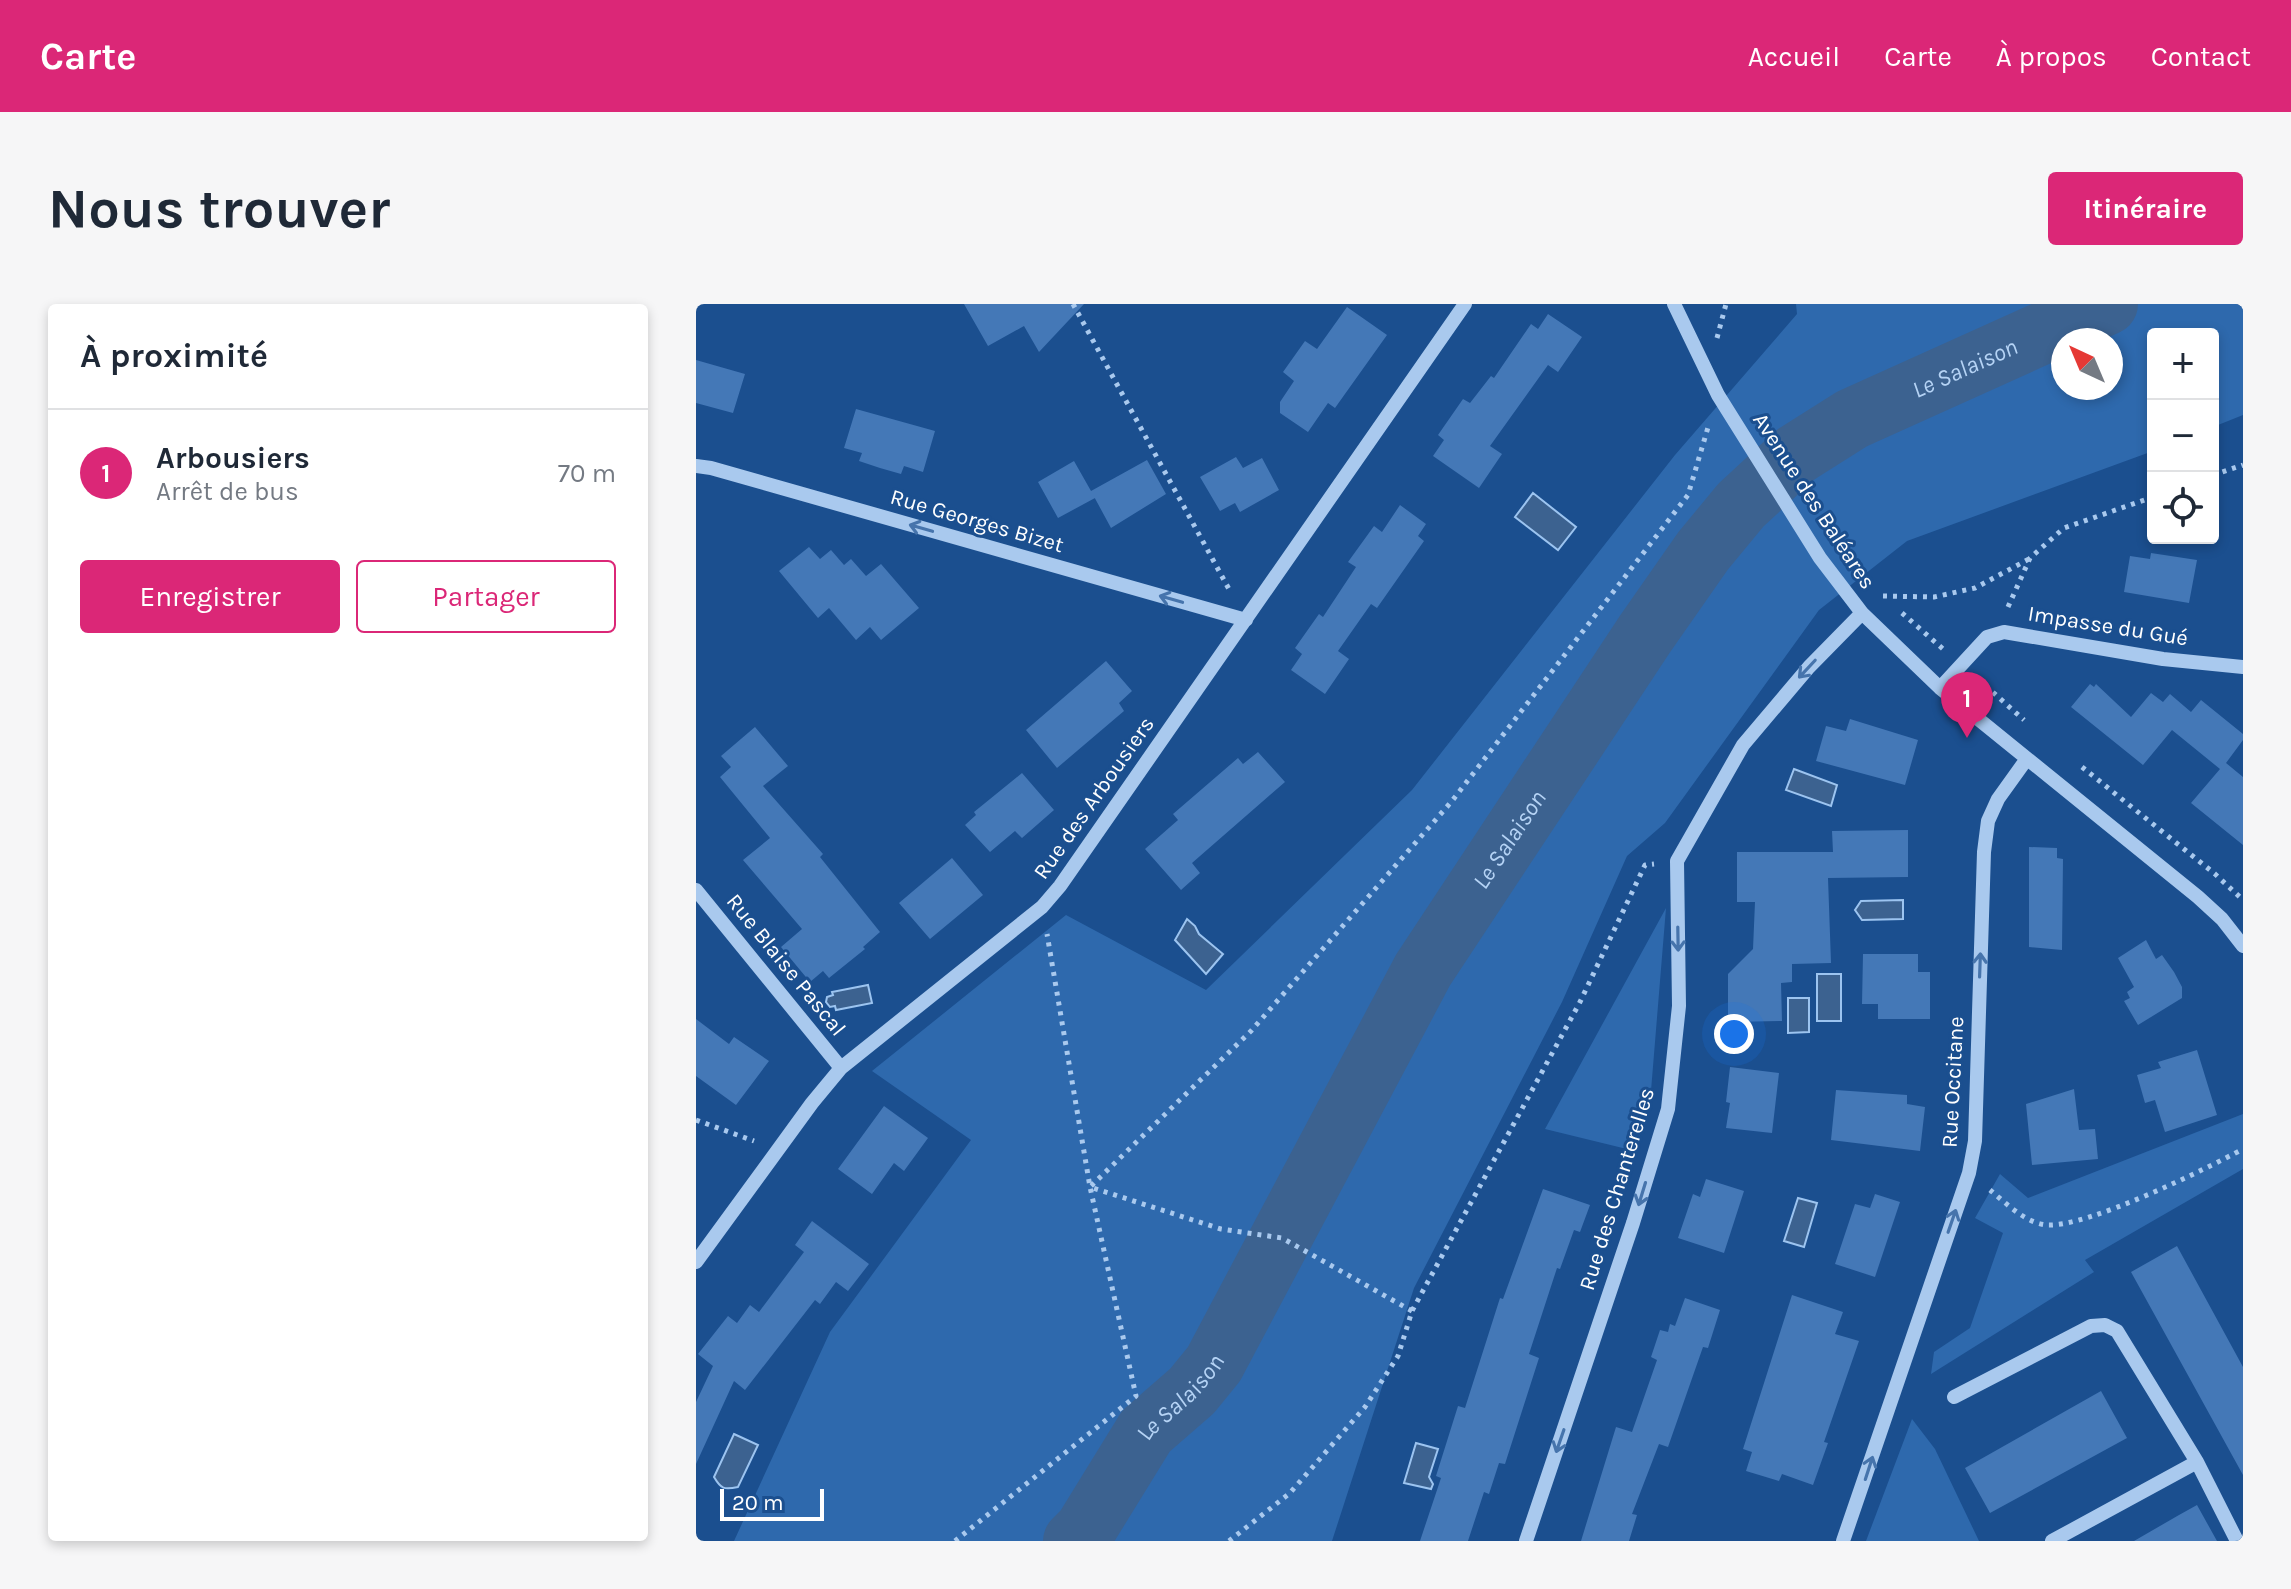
<!DOCTYPE html>
<html lang="fr">
<meta charset="utf-8">
<style>
:root{--surface:#fff;--page:#f6f6f7;--text:#1f2937;--muted:#747a83;--line:#e0e1e3;--accent:#db2777}
body{margin:0;font-family:Karla,sans-serif;background:var(--page);color:var(--text)}
.controls{position:absolute;right:24px;top:24px;display:grid;overflow:hidden;border-radius:8px;box-shadow:0 4px 12px #0003}
.controls button{width:72px;height:72px;display:grid;place-items:center;padding:0;border:0;border-bottom:2px solid var(--line);background:var(--surface);color:var(--text);font:40px sans-serif}
.compass{position:absolute;left:1355px;top:24px;width:72px;height:72px;border-radius:50%;background:var(--surface);box-shadow:0 4px 12px #0003;rotate:316deg}
.scale{position:absolute;left:24px;bottom:20px;width:104px;box-sizing:border-box;padding-left:8px;border:4px solid #fff;border-top:0;font-size:22px;line-height:28px;white-space:nowrap;color:#fff;-webkit-text-stroke:6px #1b4f8f;paint-order:stroke}
.you{position:absolute;left:1038px;top:730px;width:28px;height:28px;margin:-20px;border:6px solid #fff;border-radius:50%;background:#1a73e8;box-shadow:0 0 0 12px #1a73e833}
.badge{display:grid;place-items:center;width:52px;height:52px;border-radius:50%;background:var(--accent);color:#fff;font-size:26px;font-weight:700}
.pin{position:absolute;translate:-50% -66px;filter:drop-shadow(0 2px 4px #0008)}
.pin::after{content:'';position:absolute;top:42px;width:28px;height:24px;background:inherit;clip-path:polygon(0 0,100% 0,50% 100%)}
.list{margin:0;padding:0;list-style:none}
h2{display:flex;justify-content:space-between;align-items:center;height:104px;margin:0;padding:0 32px;font-size:34px}
h2 small{font-size:26px;font-weight:400;color:var(--muted)}
.list li{display:grid;grid-template-columns:52px 1fr auto;gap:24px;align-items:center;box-sizing:border-box;height:128px;padding:0 32px;border-top:2px solid var(--line)}
.list b{display:block;font-size:30px;white-space:nowrap}
.list p{margin:0;font-size:26px;white-space:nowrap;color:var(--muted)}
.list em{font-size:26px;font-style:normal;color:var(--muted)}
.actions{display:flex;gap:16px;padding:24px 32px}
.actions a{flex:1;padding:18px 0;border:2px solid var(--accent);border-radius:8px;text-align:center;font-size:28px;color:var(--accent)}
.actions .main{background:var(--accent);color:#fff}
.icon{flex:none;width:44px;height:44px;fill:none;stroke:currentColor;stroke-width:2;stroke-linecap:round;stroke-linejoin:round}
.map{position:relative;flex:none;width:1547px;height:1237px;overflow:hidden;border-radius:8px}
header{display:flex;align-items:center;gap:48px;box-sizing:border-box;height:112px;padding:0 40px;background:var(--accent);color:#fff}
header strong{font-size:38px}
nav{display:flex;gap:44px;margin-inline-start:auto;font-size:28px}
.intro{display:flex;align-items:center;justify-content:space-between;box-sizing:border-box;height:192px;padding:0 48px}
h1{margin:0;font-size:56px}
.button{padding:20px 36px;border-radius:8px;background:var(--accent);color:#fff;font-size:28px;font-weight:700}
main{display:flex;gap:48px;padding:0 48px}
aside{flex:1;background:var(--surface);border-radius:8px;box-shadow:0 4px 12px #0003}
.map>svg:first-child{display:block}
</style>
<header>
<strong>Carte</strong>
<nav><a>Accueil</a><a>Carte</a><a>À propos</a><a>Contact</a></nav>
</header>
<div class="intro"><h1>Nous trouver</h1><a class="button">Itinéraire</a></div>
<main>
<aside>
<h2>À proximité<small></small></h2>
<ul class="list">
<li><span class="badge">1</span><div><b>Arbousiers</b><p>Arrêt de bus</p></div><em>70 m</em></li>
</ul>
<div class="actions"><a class="main">Enregistrer</a><a>Partager</a></div>
</aside>
<div class="map">
<svg width="1547" height="1237" viewBox="0 0 1547 1237">
<rect width="100%" height="100%" fill="#1b4f8f"/>
<path fill="#2e69ad" fill-rule="evenodd" d="M 1100,0 L 1547,0 L 1547,111 L 1517,123 L 1517,30 L 1457,30 L 1457,147 L 1211,237 L 1123,306 L 969,519 L 931,552 L 866,698 L 718,984 L 636,1237 L 38,1237 L 134,1028 L 275,836 L 176,767 L 370,611 L 510,686 L 716,486 L 979,151 L 1101,10 ZM 1367,36 L 1415,36 L 1415,84 L 1367,84 Z
M 970,604 L 954,799 L 939,847 L 849,825 Z
M 1547,810 L 1547,865 L 1389,956 L 1398,968 L 1235,1070 L 1238,1048 L 1274,1024 L 1307,929 L 1279,914 L 1304,870 L 1332,894 Z
M 1216,1115 L 1239,1145 L 1283,1237 L 1170,1237 Z"/>
<path fill="#3c6290" stroke="#9cc4f0" stroke-width="2" d="M 837,189 L 880,223 L 862,246 L 819,213 Z
M 1098,465 L 1141,481 L 1135,502 L 1090,486 Z
M 1207,596 L 1207,615 L 1166,616 L 1159,606 L 1165,597 Z
M 491,615 L 499,622 L 503,630 L 527,650 L 510,670 L 479,636 Z
M 1121,670 L 1145,670 L 1145,717 L 1121,717 Z
M 172,681 L 176,699 L 140,706 L 139,702 L 134,703 L 130,698 L 131,693 L 137,691 L 136,688 Z
M 1092,694 L 1113,694 L 1113,728 L 1092,729 Z
M 1102,894 L 1121,899 L 1108,943 L 1088,937 Z
M 38,1130 L 62,1141 L 42,1183 C 28,1186 25,1185 18,1173 Z
M 720,1139 L 742,1145 L 733,1173 L 737,1180 L 735,1185 L 708,1179 Z"/>
<g fill="none" stroke-linecap="round" stroke-linejoin="round">
<path stroke="#3c6290" stroke-width="62" id="s1" d="M 378,1237 L 389,1226 L 450,1127 L 496,1087 L 518,1060 L 727,666 L 949,330 L 1007,247 L 1045,201 L 1099,151 L 1156,115 L 1411,0"/>
</g>
<path fill="#4478b7" d="M 268,0 L 388,0 L 343,48 L 328,22 L 292,42 Z
M 651,3 L 691,31 L 639,104 L 632,99 L 612,128 L 584,109 L 584,98 L 598,77 L 587,68 L 609,37 L 621,45 Z
M 852,10 L 886,33 L 862,68 L 852,61 L 794,142 L 806,150 L 783,184 L 737,152 L 748,136 L 742,131 L 767,95 L 774,99 L 795,72 L 798,74 L 835,20 L 842,25 Z
M 0,56 L 49,70 L 37,109 L 0,99 Z
M 160,105 L 239,127 L 227,168 L 208,162 L 205,170 L 184,164 L 163,157 L 166,149 L 148,144 Z
M 540,153 L 547,164 L 566,154 L 583,186 L 544,208 L 539,199 L 524,207 L 504,173 Z
M 451,156 L 470,190 L 415,224 L 395,187 Z
M 378,157 L 399,194 L 362,214 L 342,178 Z
M 704,201 L 730,220 L 722,232 L 728,237 L 681,304 L 675,300 L 642,347 L 653,355 L 629,390 L 595,366 L 606,350 L 599,344 L 623,310 L 627,313 L 660,263 L 652,258 L 678,222 L 686,228 Z
M 113,243 L 124,255 L 135,246 L 148,261 L 155,255 L 170,272 L 185,260 L 223,304 L 185,336 L 174,323 L 160,336 L 133,304 L 122,314 L 83,267 Z
M 1455,249 L 1501,256 L 1493,299 L 1428,288 L 1434,252 L 1454,255 Z
M 410,357 L 436,387 L 423,399 L 428,407 L 361,464 L 330,426 Z
M 1394,380 L 1398,383 L 1400,380 L 1435,413 L 1455,389 L 1467,398 L 1474,390 L 1495,408 L 1505,396 L 1547,430 L 1547,436 L 1530,459 L 1547,473 L 1547,541 L 1495,499 L 1524,465 L 1476,426 L 1447,461 L 1375,403 Z
M 1154,415 L 1222,436 L 1209,481 L 1120,457 L 1130,422 L 1150,427 Z
M 59,423 L 92,462 L 67,482 L 127,550 L 124,553 L 184,628 L 167,643 L 169,645 L 133,674 L 127,667 L 114,678 L 85,643 L 106,625 L 47,556 L 74,534 L 24,473 L 35,463 L 25,452 Z
M 562,448 L 589,478 L 496,559 L 504,569 L 485,586 L 449,545 L 482,516 L 477,510 L 542,454 L 547,460 Z
M 326,469 L 358,506 L 326,534 L 319,527 L 294,548 L 269,521 L 280,511 L 278,508 Z
M 1212,526 L 1212,573 L 1132,574 L 1135,659 L 1096,660 L 1096,678 L 1085,679 L 1086,717 L 1032,718 L 1032,670 L 1057,645 L 1059,598 L 1041,598 L 1041,548 L 1137,548 L 1136,527 Z
M 1333,543 L 1361,544 L 1361,554 L 1367,555 L 1366,646 L 1333,643 Z
M 256,554 L 287,591 L 234,635 L 203,599 Z
M 1450,636 L 1460,655 L 1466,651 L 1478,668 L 1486,683 L 1486,694 L 1442,721 L 1428,697 L 1434,694 L 1431,688 L 1438,683 L 1422,654 Z
M 1167,650 L 1222,650 L 1222,668 L 1234,668 L 1234,715 L 1182,715 L 1182,700 L 1166,700 Z
M 0,715 L 33,740 L 38,733 L 73,757 L 40,801 L 0,772 Z
M 1501,746 L 1521,811 L 1469,828 L 1459,796 L 1449,799 L 1441,771 L 1465,764 L 1462,758 Z
M 1034,763 L 1083,769 L 1076,829 L 1030,824 L 1034,799 L 1030,798 Z
M 1378,785 L 1383,826 L 1399,825 L 1402,855 L 1336,861 L 1330,800 Z
M 1140,786 L 1211,791 L 1211,800 L 1229,803 L 1224,847 L 1135,836 Z
M 188,802 L 232,834 L 208,867 L 198,859 L 176,890 L 142,865 Z
M 1010,875 L 1048,887 L 1028,949 L 982,934 L 997,890 L 1004,893 Z
M 847,885 L 894,901 L 884,928 L 878,926 L 864,965 L 861,964 L 833,1050 L 843,1054 L 809,1160 L 803,1159 L 793,1190 L 788,1188 L 772,1237 L 724,1237 L 745,1174 L 740,1172 L 762,1102 L 769,1104 L 804,994 L 807,995 Z
M 1179,890 L 1204,898 L 1179,973 L 1139,960 L 1159,900 L 1174,904 Z
M 116,917 L 173,960 L 152,987 L 140,978 L 124,1000 L 119,996 L 49,1086 L 38,1077 L 0,1160 L 0,1098 L 17,1062 L 2,1050 L 32,1012 L 41,1019 L 54,1001 L 63,1008 L 108,948 L 99,941 Z
M 1481,942 L 1547,1063 L 1547,1171 L 1435,968 Z
M 1096,991 L 1147,1008 L 1139,1030 L 1163,1037 L 1128,1138 L 1132,1139 L 1117,1181 L 1086,1170 L 1083,1177 L 1050,1167 L 1056,1148 L 1047,1145 Z
M 989,994 L 1024,1006 L 1012,1044 L 1007,1043 L 972,1143 L 963,1140 L 936,1210 L 941,1211 L 933,1237 L 885,1237 L 920,1123 L 936,1128 L 961,1056 L 955,1053 L 964,1026 L 972,1028 L 974,1020 L 979,1022 Z
M 1405,1087 L 1431,1134 L 1294,1209 L 1269,1164 Z
M 1501,1201 L 1521,1237 L 1438,1237 L 1483,1211 Z"/>
<g fill="none" stroke-linecap="round" stroke-linejoin="round">
<path stroke="#a9c9ee" stroke-width="5" stroke-dasharray="4 6" stroke-linecap="butt" d="M 377,0 L 534,287
M 1021,34 L 1030,0
M 1517,171 L 1547,161
M 1187,292 L 1238,293 L 1279,284 L 1333,255
M 1312,303 L 1334,254 L 1368,224 L 1457,193
M 1206,309 L 1247,345
M 1282,375 L 1328,416
M 1386,463 L 1519,570 L 1547,596
M 0,816 L 58,837
M 1294,886 C 1310,899 1329,919 1351,921 C 1392,923 1508,866 1547,845
M 716,1007 L 586,934 L 525,925 L 394,883 L 555,727 L 756,497 L 992,191 L 1013,120
M 259,1237 L 440,1092 L 394,883 L 351,630
M 533,1237 L 594,1189 L 669,1103 L 702,1052 L 716,1007 L 884,698 L 949,561 L 958,560"/>
<path stroke="#a9c9ee" stroke-width="14" d="M 978,0 L 1022,91 L 1124,254 L 1166,309 L 1244,384 L 1502,593 L 1526,615 L 1547,642
M 0,162 L 15,164 L 550,316
M 1244,384 L 1291,333 L 1308,328 L 1467,355 L 1547,363
M 0,586 L 145,764
M 0,958 L 116,799 L 145,764 L 346,603 L 364,582 L 769,0
M 1258,1093 L 1395,1022 L 1409,1021 L 1421,1027 L 1501,1158 L 1541,1237
M 830,1237 L 937,919 L 972,805 L 983,702 L 981,557 L 1047,441 L 1113,363 L 1166,309
M 1147,1237 L 1273,869 L 1279,837 L 1288,548 L 1292,517 L 1302,495 L 1330,456
M 1356,1237 L 1501,1158"/>
</g>
<defs><path id="oneway-shaft" d="M-6 0H5M1.5-3L5.5 0L1.5 3" fill="none" stroke-width="1.6" stroke-linecap="round" stroke-linejoin="round" transform="scale(2)"/></defs>
<g stroke="#4674ac">
<use href="#oneway-shaft" transform="translate(225 224) rotate(-164)"/>
<use href="#oneway-shaft" transform="translate(475 295) rotate(-164)"/>
<use href="#oneway-shaft" transform="translate(1111 365) rotate(133)"/>
<use href="#oneway-shaft" transform="translate(982 635) rotate(89)"/>
<use href="#oneway-shaft" transform="translate(1284 661) rotate(-88)"/>
<use href="#oneway-shaft" transform="translate(946 890) rotate(107)"/>
<use href="#oneway-shaft" transform="translate(1256 917) rotate(-71)"/>
<use href="#oneway-shaft" transform="translate(864 1137) rotate(109)"/>
<use href="#oneway-shaft" transform="translate(1173 1164) rotate(-72)"/>
</g>
<g text-anchor="middle" dominant-baseline="central" stroke-width="6" stroke-linejoin="round" paint-order="stroke">
<g font-size="22" fill="#fff" stroke="#1b4f8f">
<text transform="translate(1118 197) rotate(57)">Avenue des Baléares</text>
<text transform="translate(281 217) rotate(16)">Rue Georges Bizet</text>
<text transform="translate(1412 322) rotate(9)">Impasse du Gué</text>
<text transform="translate(398 494) rotate(-55)">Rue des Arbousiers</text>
<text transform="translate(90 661) rotate(51)">Rue Blaise Pascal</text>
<text transform="translate(1257 778) rotate(-87)">Rue Occitane</text>
<text transform="translate(921 885) rotate(-73)">Rue des Chanterelles</text>
</g>
<g font-size="24" font-style="italic" fill="#b5d3f5" stroke="#1b4f8f">
<text stroke="none"><textPath href="#s1" startOffset="1502">Le Salaison</textPath></text>
<text stroke="none"><textPath href="#s1" startOffset="830">Le Salaison</textPath></text>
<text stroke="none"><textPath href="#s1" startOffset="180">Le Salaison</textPath></text>
</g>
</g>
</svg>
<div class="controls">
<button>+</button>
<button>−</button>
<button><svg class="icon" aria-label="locate" viewBox="0 0 24 24"><circle cx="12" cy="12" r="6"/><path d="M12 2v4M12 18v4M2 12h4M18 12h4"/></svg></button>
</div>
<svg class="compass" viewBox="-18 -18 36 36"><path d="M0-13l5 13h-10z" fill="#e53935"/><path d="M0 13l5-13h-10z" fill="#747a83"/></svg>
<div class="scale">20 m</div>
<div class="you"></div>
<div class="pin badge" style="left:1271px;top:434px">1</div>
</div>
</main>
